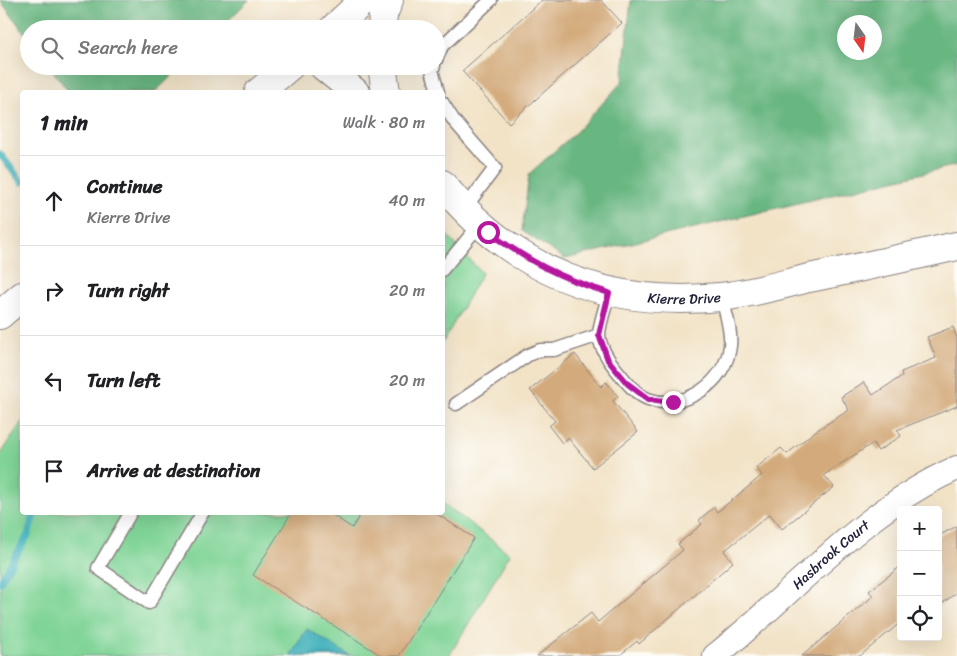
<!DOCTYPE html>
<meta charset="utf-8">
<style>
:root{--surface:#fff;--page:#f2f2f2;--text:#202124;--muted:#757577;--line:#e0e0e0}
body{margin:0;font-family:Sriracha,sans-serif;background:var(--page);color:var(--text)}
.controls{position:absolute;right:15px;bottom:15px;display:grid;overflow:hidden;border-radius:5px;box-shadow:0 5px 20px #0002}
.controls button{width:45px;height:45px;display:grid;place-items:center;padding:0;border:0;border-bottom:1px solid var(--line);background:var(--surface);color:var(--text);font:25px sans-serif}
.compass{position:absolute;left:837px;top:15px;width:45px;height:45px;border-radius:50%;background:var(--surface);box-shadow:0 5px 20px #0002;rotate:166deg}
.stop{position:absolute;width:15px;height:15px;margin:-11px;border:4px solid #b5179e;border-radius:50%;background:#fff}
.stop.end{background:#b5179e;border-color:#fff;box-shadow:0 1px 5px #0008}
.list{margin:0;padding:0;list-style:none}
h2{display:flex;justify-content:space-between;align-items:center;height:65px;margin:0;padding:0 20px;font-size:21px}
h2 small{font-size:16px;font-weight:400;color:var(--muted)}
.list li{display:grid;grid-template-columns:32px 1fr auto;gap:15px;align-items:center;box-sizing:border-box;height:90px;padding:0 20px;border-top:1px solid var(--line)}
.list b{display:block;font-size:19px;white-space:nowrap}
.list p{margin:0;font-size:16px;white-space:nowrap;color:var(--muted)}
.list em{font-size:16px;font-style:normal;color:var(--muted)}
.icon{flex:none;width:28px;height:28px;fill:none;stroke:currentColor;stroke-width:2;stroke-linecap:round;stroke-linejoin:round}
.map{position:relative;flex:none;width:957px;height:656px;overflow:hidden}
.search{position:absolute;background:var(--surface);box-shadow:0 5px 20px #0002;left:20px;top:20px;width:425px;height:55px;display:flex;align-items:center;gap:12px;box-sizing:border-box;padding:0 18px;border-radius:28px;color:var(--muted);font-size:19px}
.panel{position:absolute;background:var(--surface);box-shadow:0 5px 20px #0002;left:20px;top:90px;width:425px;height:425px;border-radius:5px}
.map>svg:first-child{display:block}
</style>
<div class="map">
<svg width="957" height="656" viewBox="0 0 957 656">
<rect width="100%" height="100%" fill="#fdfcf7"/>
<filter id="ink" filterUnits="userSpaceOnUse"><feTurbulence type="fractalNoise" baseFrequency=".02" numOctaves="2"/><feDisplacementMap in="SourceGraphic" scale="10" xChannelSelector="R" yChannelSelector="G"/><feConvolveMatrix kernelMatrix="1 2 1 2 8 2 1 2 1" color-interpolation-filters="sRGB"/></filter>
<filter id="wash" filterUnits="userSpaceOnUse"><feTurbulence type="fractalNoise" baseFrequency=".0096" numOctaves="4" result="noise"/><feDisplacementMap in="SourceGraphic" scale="20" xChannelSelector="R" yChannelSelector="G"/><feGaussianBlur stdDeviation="1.12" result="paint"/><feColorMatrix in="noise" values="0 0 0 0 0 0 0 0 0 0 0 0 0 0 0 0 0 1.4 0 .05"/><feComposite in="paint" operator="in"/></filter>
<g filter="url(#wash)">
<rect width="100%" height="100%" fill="#f2e3c7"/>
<path fill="#80d497" stroke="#517b69" d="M 443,231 L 482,273 L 443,342 Z
M 22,421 L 22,512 L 442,512 L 443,503 L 510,554 L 449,656 L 0,656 L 0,456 Z"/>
<path fill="#68b680" stroke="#456c5e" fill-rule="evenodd" d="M 0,0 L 249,0 L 220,29 L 29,29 L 29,39 Z
M 631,0 L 957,0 L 957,165 L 565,259 L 522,231 L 529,174 L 577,131 L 622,82 ZM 874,22 L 874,52 L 844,52 L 844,22 Z
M 49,66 L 182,66 L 155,92 L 69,92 Z"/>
<path fill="#42b1bc" stroke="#326a7c" d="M 307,629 L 350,656 L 290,656 Z"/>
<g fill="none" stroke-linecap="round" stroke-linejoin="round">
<path stroke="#42b1bc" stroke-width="7" d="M 0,154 L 22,182
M 0,582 L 28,535 L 35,512"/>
</g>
<g id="blocks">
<path fill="#d3aa7b" d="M 542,0 L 601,0 L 622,23 L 509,123 L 462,71 Z
M 953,327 L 957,338 L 957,406 L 897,430 L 901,436 L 878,451 L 873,443 L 824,475 L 834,487 L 782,529 L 770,514 L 724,551 L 733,562 L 639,644 L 637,641 L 619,656 L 537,656 L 591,613 L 598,622 L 683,550 L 678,544 L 702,524 L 699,520 L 714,507 L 717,512 L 748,487 L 762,475 L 756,468 L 781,448 L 787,454 L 814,432 L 849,410 L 841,397 L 864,382 L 873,395 L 902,376 L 901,372 L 936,358 L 927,337 Z
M 575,354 L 601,387 L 606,382 L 618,396 L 613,401 L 638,432 L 593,468 L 568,438 L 562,443 L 549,426 L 555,421 L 530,390 Z
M 292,512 L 328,512 L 352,528 L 362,512 L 434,512 L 474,538 L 399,656 L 382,656 L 253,575 Z
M 957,526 L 957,592 L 938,607 L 938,536 Z
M 901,566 L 901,622 L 860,656 L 802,656 L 873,596 L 869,591 Z"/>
</g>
</g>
<g filter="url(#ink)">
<use href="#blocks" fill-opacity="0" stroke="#8a8281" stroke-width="1"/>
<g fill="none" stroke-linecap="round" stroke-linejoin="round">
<g stroke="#8a8281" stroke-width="15">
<path id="lane" d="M 436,60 L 442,46 L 491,0
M 434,66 L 432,70 L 438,92
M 442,102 L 454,121 L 495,168 L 465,208
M 442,270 L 480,224
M 609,293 C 606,306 600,321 599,334 C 599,345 608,360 615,368 C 624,379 635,394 648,399 C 684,412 726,382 730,346 C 732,331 725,312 722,297
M 456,404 L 528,355 L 540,350 L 554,350 L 599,335
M 131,512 L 98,568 L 149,603 L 203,512"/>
</g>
<g stroke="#8a8281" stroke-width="26">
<g id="street">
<path id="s1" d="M 715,656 C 794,593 863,509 957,468"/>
</g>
</g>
<g stroke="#8a8281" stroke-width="30">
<g id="secondary">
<path d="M 323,66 L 355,92"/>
<path id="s2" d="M 442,184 C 514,272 607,308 720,297 C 749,294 780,285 809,278 C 858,268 908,257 957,246"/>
</g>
</g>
<g stroke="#8a8281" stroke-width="30">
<path id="primary" d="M 333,29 L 364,0
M 382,29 L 383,15 L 389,0
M 382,66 L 386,92
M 259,92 L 290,66
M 0,315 L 22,296"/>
</g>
<use href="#lane" stroke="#fff" stroke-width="12"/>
<use href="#street" stroke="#fff" stroke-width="24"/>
<use href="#secondary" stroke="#fff" stroke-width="28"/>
<use href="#primary" stroke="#fff" stroke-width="28"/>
</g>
</g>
<g fill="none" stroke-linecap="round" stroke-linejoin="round" filter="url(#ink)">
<path stroke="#b5179e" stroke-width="6" d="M 488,232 C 530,262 560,278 609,293 L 599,335 L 608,360 L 628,384 L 648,399 L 673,402"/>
</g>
<g text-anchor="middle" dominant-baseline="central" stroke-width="5" stroke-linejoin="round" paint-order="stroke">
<g font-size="14" fill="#22223b" stroke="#fdfcf7">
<text stroke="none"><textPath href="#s2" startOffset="278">Kierre Drive</textPath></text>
<text stroke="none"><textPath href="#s1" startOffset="154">Hasbrook Court</textPath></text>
</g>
</g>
</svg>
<div class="controls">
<button>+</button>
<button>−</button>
<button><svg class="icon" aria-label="locate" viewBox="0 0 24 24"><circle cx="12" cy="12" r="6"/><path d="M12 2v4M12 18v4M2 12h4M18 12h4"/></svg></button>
</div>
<svg class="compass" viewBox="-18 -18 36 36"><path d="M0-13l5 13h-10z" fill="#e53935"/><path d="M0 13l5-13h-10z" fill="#757577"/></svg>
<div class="stop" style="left:488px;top:232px"></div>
<div class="stop end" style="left:673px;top:402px"></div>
<div class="search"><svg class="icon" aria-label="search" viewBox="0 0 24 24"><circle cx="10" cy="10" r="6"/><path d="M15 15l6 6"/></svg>Search here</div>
<section class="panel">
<h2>1 min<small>Walk · 80 m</small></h2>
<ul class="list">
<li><svg class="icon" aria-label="ahead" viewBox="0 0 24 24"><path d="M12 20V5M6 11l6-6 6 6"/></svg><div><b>Continue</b><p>Kierre Drive</p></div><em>40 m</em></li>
<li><svg class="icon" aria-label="right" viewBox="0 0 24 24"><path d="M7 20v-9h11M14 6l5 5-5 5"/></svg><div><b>Turn right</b></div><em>20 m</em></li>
<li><svg class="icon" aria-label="left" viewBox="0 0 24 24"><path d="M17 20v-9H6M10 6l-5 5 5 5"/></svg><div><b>Turn left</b></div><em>20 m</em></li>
<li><svg class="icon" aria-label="arrive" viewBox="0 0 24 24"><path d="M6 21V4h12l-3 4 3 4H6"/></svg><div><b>Arrive at destination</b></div></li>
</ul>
</section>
</div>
